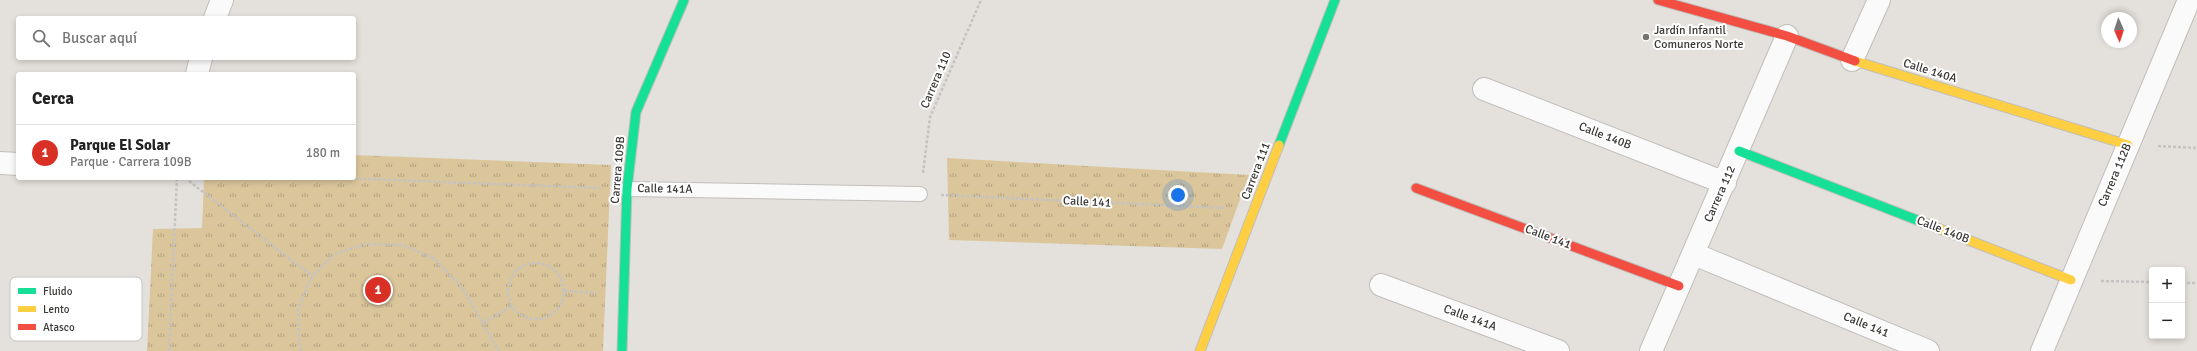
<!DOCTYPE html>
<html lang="es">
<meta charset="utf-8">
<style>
:root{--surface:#fff;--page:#f2f2f2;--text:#222;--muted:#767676;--line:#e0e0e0;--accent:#d93025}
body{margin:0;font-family:Signika,sans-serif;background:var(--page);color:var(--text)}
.controls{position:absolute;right:12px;bottom:12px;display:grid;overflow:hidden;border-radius:4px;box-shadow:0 2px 6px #0003}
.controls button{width:36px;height:36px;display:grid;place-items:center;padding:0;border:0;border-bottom:1px solid var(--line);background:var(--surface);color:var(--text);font:20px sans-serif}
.compass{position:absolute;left:2101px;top:12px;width:36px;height:36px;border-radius:50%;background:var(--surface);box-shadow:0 2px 6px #0003;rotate:177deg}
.you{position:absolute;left:1178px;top:195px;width:14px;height:14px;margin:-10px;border:3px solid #fff;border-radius:50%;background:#1a73e8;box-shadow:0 0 0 6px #1a73e833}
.badge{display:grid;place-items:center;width:26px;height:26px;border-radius:50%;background:var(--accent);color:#fff;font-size:13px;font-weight:700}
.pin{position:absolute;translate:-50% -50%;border:2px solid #fff;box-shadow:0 1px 4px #0006}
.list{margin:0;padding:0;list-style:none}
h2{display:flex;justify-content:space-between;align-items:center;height:52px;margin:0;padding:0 16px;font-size:17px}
h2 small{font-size:13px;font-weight:400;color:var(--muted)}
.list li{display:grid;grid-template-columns:26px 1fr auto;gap:12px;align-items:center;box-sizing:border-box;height:56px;padding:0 16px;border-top:1px solid var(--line)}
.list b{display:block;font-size:15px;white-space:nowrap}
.list p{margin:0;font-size:13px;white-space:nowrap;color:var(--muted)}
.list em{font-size:13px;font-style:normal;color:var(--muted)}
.icon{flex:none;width:22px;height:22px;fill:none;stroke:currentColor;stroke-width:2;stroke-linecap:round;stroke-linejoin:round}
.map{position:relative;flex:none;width:2197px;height:351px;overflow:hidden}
.search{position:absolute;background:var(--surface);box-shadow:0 2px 6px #0003;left:16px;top:16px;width:340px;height:44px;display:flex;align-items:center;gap:10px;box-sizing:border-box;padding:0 14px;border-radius:4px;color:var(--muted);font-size:15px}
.panel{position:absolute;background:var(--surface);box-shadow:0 2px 6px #0003;left:16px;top:72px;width:340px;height:108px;border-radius:4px}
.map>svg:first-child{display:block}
</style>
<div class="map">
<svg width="2197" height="351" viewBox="0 0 2197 351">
<defs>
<pattern id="grass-tufts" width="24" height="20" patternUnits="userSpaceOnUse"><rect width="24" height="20" fill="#dbc69c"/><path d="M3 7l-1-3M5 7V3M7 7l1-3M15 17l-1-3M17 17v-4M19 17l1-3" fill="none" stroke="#b3a280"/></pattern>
</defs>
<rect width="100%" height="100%" fill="#e4e1dc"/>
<path fill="url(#grass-tufts)" d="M 354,155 L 611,165 L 603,351 L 147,351 L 153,229 L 202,228 L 204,178 L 354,178 Z
M 947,158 L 1249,175 L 1222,249 L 949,240 Z"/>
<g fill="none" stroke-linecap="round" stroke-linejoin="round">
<g stroke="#c0bebb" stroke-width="16">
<path id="lane" d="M 627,189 L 920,194"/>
</g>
<g stroke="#c0bebb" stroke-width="24">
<path id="street" d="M 215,18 L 222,0
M 1852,60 L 1879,0
M 197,74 L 201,58
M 1484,89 L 1725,183
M 0,163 L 18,164
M 1694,254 L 1928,351
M 1381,285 L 1558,351
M 1651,351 L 1787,36
M 2042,351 L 2189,0"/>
</g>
<g stroke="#c0bebb" stroke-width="11">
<path id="fast" d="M 1279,145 L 1335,0
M 1739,151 L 1922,222
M 622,351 L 627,189 L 636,112 L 684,0"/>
</g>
<g stroke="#c0bebb" stroke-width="11">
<path id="slow" d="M 1855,61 L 2128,145
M 1922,222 L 2071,280
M 1200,351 L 1279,145"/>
</g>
<g stroke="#c0bebb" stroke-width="11">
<path id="jam" d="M 1658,0 L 1787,36 L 1855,61
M 1416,188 L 1679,286"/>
</g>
<path stroke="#c4c3c2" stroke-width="2.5" stroke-dasharray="3 2" stroke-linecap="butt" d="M 2158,146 L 2197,148
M 923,173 L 930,117 L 981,0
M 185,178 L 312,276
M 338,178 L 601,188
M 941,195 L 1226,208
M508 291a28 28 0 1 1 56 0a28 28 0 1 1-56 0Z
M 2101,281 L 2152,282
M 2182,283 L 2197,283
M 565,291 L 596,293
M 483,323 L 512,306
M 169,351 L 177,178
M 301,351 L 299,342 L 298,309 L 312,276 L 335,254 L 366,244 L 402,245 L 435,259 L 463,289 L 499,351"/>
<use href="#lane" stroke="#fbfafa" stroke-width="14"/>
<use href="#street" stroke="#fbfafa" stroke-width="22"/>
<use href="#fast" stroke="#16e098" stroke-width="9"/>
<use href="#slow" stroke="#ffcf43" stroke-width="9"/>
<use href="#jam" stroke="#f24e42" stroke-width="9"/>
</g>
<circle fill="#767470" stroke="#fff" stroke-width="1.5" cx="1646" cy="37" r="4"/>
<g text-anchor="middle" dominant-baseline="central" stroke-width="4" stroke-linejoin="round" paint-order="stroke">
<g font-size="12" fill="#3b3936" stroke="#fff" text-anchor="start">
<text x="1654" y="30">Jardín Infantil<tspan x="1654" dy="14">Comuneros Norte</tspan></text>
</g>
<g font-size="12" fill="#3b3936" stroke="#fff">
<text transform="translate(1930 71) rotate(17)">Calle 140A</text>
<text transform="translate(936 80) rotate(-67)">Carrera 110</text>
<text transform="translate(1605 136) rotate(21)">Calle 140B</text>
<text transform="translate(618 170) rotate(-85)">Carrera 109B</text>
<text transform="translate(1256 171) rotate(-69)">Carrera 111</text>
<text transform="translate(2115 175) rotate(-67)">Carrera 112B</text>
<text transform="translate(665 189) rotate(1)">Calle 141A</text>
<text transform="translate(1720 194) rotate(-66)">Carrera 112</text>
<text transform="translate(1087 202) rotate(3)">Calle 141</text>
<text transform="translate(1943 230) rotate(21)">Calle 140B</text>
<text transform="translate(1548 237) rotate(21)">Calle 141</text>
<text transform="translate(1470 318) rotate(20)">Calle 141A</text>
<text transform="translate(1866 325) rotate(22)">Calle 141</text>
</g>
</g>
<rect x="10" y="277" width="132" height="64" rx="6" fill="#fff" stroke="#c4c4c3" stroke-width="1"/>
<rect x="18" y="288" width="18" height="6" fill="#16e098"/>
<rect x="18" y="306" width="18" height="6" fill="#ffcf43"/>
<rect x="18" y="324" width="18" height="6" fill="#f24e42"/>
<g font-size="11" fill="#3b3936">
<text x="43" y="295">Fluido</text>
<text x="43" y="313">Lento</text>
<text x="43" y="331">Atasco</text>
</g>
</svg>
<div class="controls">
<button>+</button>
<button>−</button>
</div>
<svg class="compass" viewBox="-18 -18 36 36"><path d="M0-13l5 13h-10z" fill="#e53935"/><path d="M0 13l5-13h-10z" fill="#767676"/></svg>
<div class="you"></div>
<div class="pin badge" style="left:378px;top:290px">1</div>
<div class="search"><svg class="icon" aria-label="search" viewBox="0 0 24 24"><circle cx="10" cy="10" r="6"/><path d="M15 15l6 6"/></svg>Buscar aquí</div>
<section class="panel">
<h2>Cerca<small></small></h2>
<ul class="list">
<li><span class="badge">1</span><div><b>Parque El Solar</b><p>Parque · Carrera 109B</p></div><em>180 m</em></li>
</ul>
</section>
</div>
